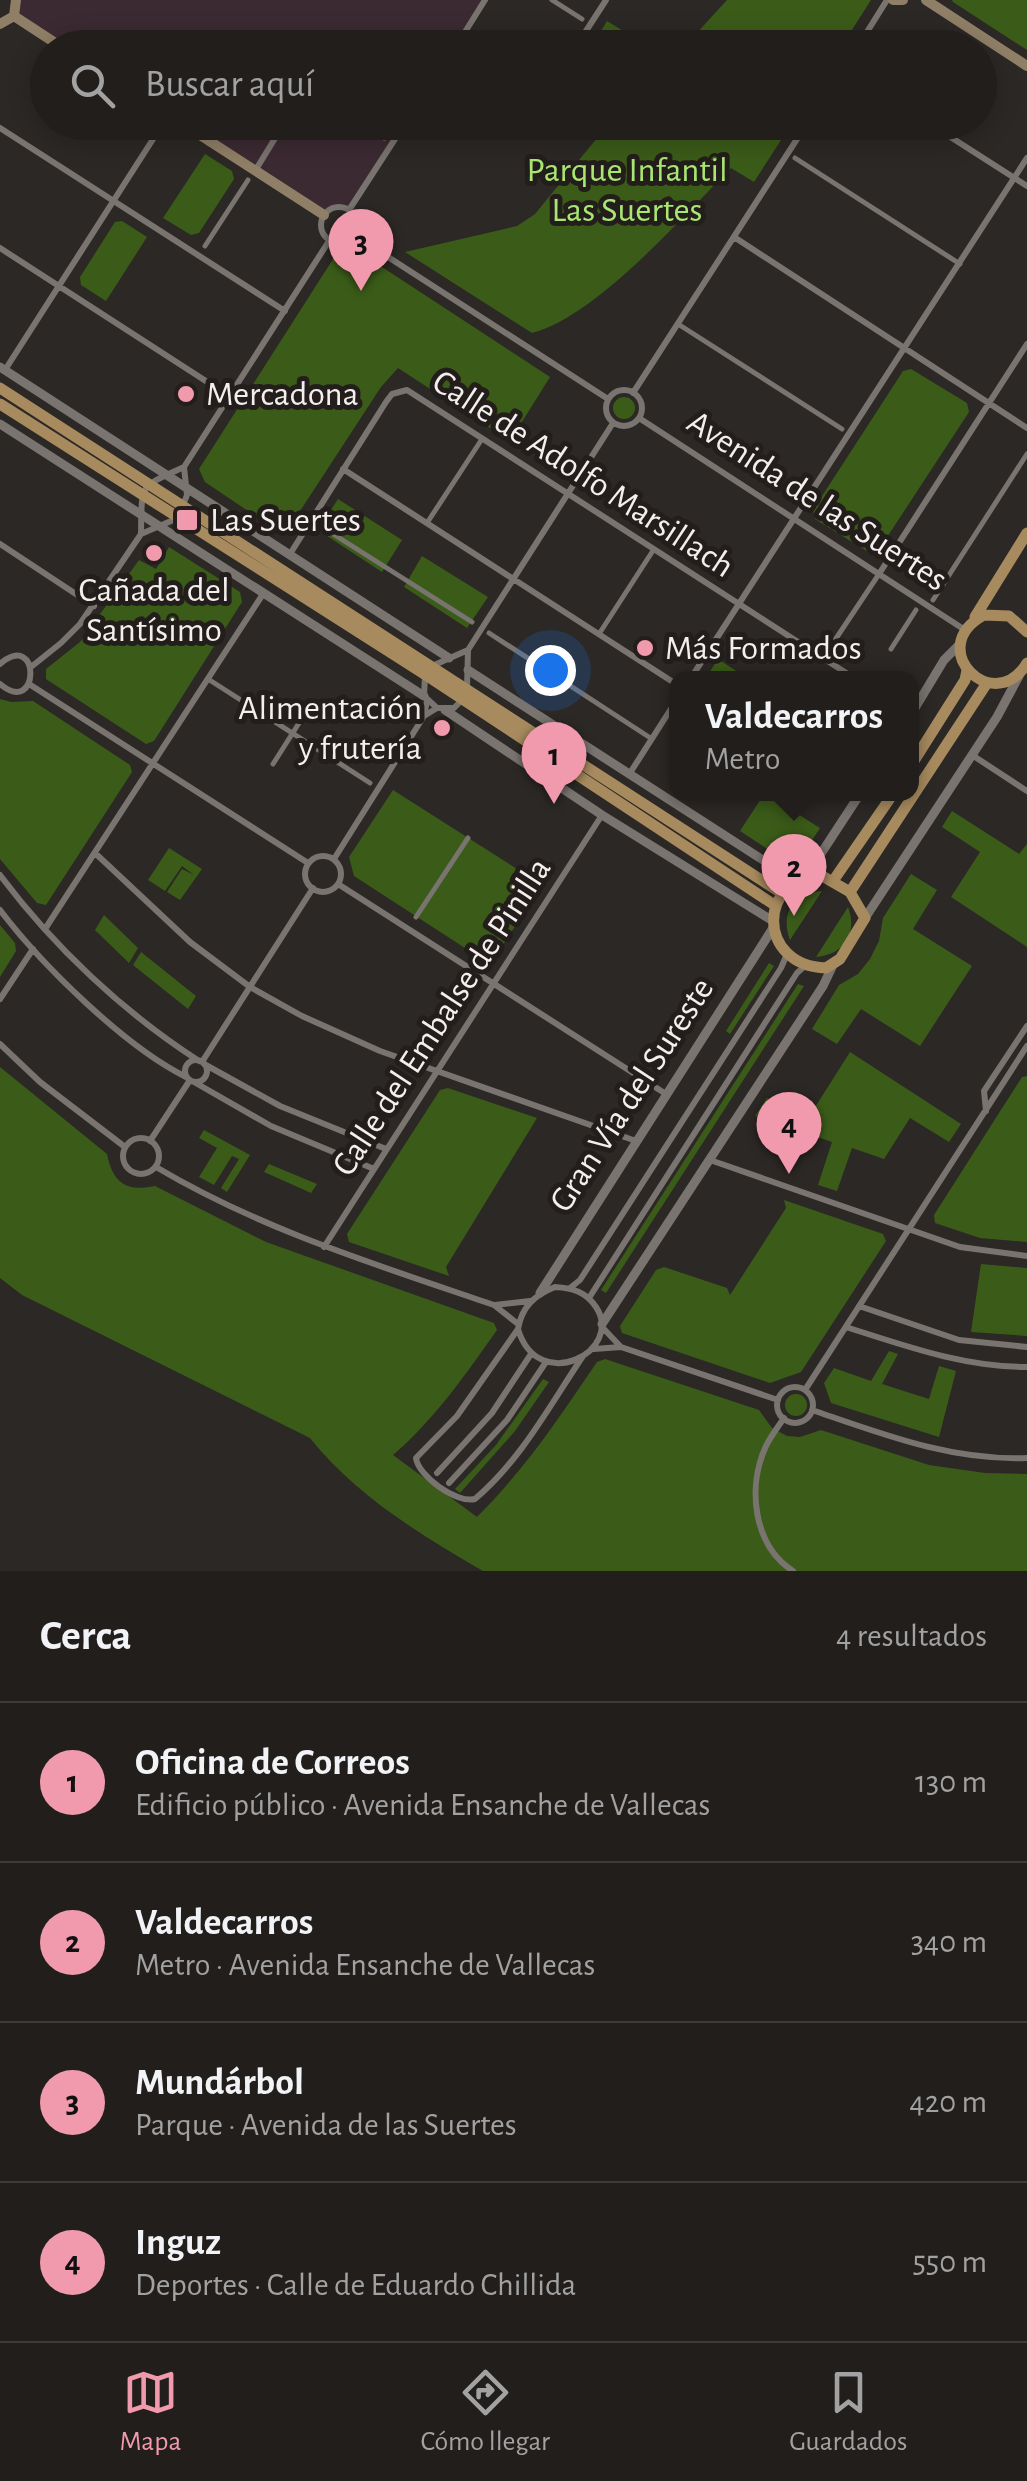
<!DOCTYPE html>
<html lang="es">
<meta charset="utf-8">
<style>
:root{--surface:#211e1c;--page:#292725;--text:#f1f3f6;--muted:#a2a2a3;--line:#3e3c3b;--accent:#f29aad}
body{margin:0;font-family:"Alegreya Sans",sans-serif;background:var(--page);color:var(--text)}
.you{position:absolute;left:550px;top:670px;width:35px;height:35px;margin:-25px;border:8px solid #fff;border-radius:50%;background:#1a73e8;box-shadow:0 0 0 15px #1a73e833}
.badge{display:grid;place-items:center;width:65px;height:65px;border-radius:50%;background:var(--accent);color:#111;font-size:32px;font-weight:700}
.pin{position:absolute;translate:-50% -82px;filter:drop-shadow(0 2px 5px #0008)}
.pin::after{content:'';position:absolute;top:52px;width:35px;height:30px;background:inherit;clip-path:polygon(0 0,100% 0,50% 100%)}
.popup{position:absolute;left:669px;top:671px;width:250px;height:130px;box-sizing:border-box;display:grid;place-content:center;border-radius:20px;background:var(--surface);filter:drop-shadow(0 2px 8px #0005);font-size:32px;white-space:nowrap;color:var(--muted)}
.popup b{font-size:38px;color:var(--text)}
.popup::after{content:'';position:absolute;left:50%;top:100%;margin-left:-20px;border:20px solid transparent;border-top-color:var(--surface)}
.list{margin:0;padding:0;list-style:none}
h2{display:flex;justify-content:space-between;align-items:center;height:130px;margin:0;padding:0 40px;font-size:42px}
h2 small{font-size:32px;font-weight:400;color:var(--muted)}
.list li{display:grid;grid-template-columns:65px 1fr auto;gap:30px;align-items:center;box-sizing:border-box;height:160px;padding:0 40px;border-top:2px solid var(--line)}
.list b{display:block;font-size:38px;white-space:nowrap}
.list p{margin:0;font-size:32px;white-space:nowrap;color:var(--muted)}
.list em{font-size:32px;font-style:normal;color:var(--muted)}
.icon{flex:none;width:55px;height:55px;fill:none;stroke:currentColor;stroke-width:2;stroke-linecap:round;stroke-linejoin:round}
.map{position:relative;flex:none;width:1027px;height:1571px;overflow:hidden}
.search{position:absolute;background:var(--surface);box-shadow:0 5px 25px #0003;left:30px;right:30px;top:30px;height:110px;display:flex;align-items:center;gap:25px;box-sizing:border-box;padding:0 35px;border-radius:55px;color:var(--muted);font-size:38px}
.sheet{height:770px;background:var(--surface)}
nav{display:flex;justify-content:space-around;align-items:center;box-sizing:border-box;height:140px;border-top:2px solid var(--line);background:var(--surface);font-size:28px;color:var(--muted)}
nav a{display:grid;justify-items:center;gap:5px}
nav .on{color:var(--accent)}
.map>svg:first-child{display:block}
</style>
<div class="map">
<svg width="1027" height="1571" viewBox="0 0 1027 1571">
<rect width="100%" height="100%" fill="#2c2825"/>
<path fill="#3c2a32" d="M 16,0 L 485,0 L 455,48 L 63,47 L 14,16 Z
M 180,123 L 406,123 L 349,210 L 336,207 L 324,215 Z"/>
<path fill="#3b5c19" d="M 727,0 L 871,0 L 841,47 L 684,47 Z
M 952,0 L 1027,0 L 1027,50 L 953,2 Z
M 607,21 L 649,47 L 604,47 L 595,41 Z
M 610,122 L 792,123 L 754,182 L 731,168 C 682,217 597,316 532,333 L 405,252 L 517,226 L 535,214 Z
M 205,154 L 232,171 L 234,179 L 199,233 L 191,235 L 163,218 Z
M 122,221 L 147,237 L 106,301 L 81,285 L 80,277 L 115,222 Z
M 356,250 L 550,377 L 510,441 L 398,368 L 381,387 L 287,531 L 279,532 L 205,482 L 199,469 L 335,256 Z
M 911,369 L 967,403 L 969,412 L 878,551 L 870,553 L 815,519 L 813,510 L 903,371 Z
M613 408a11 11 0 1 1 22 0a11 11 0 1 1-22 0Z
M 338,499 L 402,540 L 382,572 L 318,530 Z
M 169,547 L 240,592 L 242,602 L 154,741 L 146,744 L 46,679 L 46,669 L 80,642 L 139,560 L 156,569 Z
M 422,556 L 488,597 L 467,628 L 404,587 Z
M 718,659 L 747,678 L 710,678 L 707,676 Z
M 0,699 L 11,702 L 33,701 L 130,765 L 132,772 L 46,905 L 37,903 L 0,859 Z
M 393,790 L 542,885 L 493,960 L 485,961 L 354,876 L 349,857 Z
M 764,794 L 788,794 L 782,804 L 820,828 L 798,862 L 790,864 L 740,831 Z
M 952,811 L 1019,854 L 1027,844 L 1027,947 L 951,897 L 980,852 L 942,827 Z
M 169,848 L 202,869 L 180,900 L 167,892 L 182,869 L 194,875 L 182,866 L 165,891 L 148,880 Z
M 911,874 L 937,890 L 913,929 L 972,966 L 920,1046 L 861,1009 L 837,1044 L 812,1029 L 839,985 L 858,974 L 870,959 L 879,941 L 883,918 Z
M 822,891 L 790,940 C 780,914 793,892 822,891 Z
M 848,907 C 858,933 844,955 816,957 Z
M 104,915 L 138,948 L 129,963 L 95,930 Z
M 0,925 L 15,943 L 16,951 L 0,977 Z
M 141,952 L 196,996 L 188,1009 L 133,965 Z
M 769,963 L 774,966 L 730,1034 L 726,1031 Z
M 798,984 L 804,986 L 606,1293 L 601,1290 Z
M 850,1052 L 961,1124 L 949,1142 L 910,1118 L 884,1159 L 852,1148 L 837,1191 L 818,1185 L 832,1142 L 755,1116 L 767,1098 L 812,1112 Z
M 0,1067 L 107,1154 C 113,1183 126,1192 155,1186 L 266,1242 L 494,1323 L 497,1330 C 465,1375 435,1419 393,1455 L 477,1517 C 526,1468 559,1418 597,1362 L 605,1359 L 759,1410 L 772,1428 L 787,1436 L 800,1437 L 821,1430 L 929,1465 L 985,1473 L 1027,1474 L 1027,1571 L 483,1571 C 422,1536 354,1494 310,1438 L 22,1295 L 0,1278 Z
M 1027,1076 L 1027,1242 L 980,1238 L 935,1223 L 934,1215 L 1022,1077 Z
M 448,1088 L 537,1118 L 446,1267 L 449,1276 L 349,1242 L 347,1234 L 440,1090 Z
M 204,1130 L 250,1155 L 227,1192 L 221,1188 L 239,1159 L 232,1156 L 214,1185 L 199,1177 L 217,1148 L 199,1138 Z
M 269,1164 L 317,1184 L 311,1193 L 264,1172 Z
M 784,1200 L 883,1234 L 886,1241 L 801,1372 L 770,1383 L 622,1333 L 620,1326 L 656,1270 L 664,1267 L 727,1288 L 730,1295 L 786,1208 Z
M 981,1264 L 1027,1268 L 1027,1336 L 971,1332 Z
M 889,1351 L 898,1354 L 882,1384 L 929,1399 L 939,1366 L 956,1371 L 939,1437 L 831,1403 L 824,1383 L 834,1368 L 871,1381 Z
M 543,1379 L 549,1382 L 515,1431 L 460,1493 L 455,1489 L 496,1445 Z
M785 1405a11 11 0 1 1 22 0a11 11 0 1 1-22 0Z"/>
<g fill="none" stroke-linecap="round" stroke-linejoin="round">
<path stroke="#797470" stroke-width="5" d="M 552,0 L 582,19
M 360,122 L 384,138
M 795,158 L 960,264
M 205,246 L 248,180
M 678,324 L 842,429
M 311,520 L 472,622
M 427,523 L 482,439
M 933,600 L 1027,454
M 489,633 L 652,739
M 599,634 L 654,549
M 891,649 L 916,610
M 823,658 L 879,574
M 208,679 L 370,783
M 273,764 L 313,701
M 416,917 L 468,838"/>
<path stroke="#797470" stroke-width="6" d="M 455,48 L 485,0
M 575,48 L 606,0
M 857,48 L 887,0
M 927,122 L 1027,186
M 0,128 L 285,311
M 255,171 L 285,122
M321 225a18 18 0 1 1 36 0a18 18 0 1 1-36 0Z
M 349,210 L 406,122
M 354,235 L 608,399
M 734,237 L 1027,428
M 0,248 L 229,396
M 5,370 L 164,122
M606 408a18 18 0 1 1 36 0a18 18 0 1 1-36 0Z
M 633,393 L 808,122
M 639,418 L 965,630
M 184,467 L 329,241
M 343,469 L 676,684
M 0,544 L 94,606
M 290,554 L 386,402 L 392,394 L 407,390 L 854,678
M 879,574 L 1027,344
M 0,664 C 41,629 40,718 0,684
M 432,666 L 468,650 L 613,423
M 31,667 L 61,643 L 80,624 L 141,534 L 178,518 L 187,495 L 184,467 C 138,488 142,483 141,534
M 425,676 L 424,696 L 437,708 L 454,708 L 462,700
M 691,678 L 1027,158
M 29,684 L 308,863
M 467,688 L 468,650
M 427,701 L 424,716 L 437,708
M 972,755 L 1027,791
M 630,773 L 676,701
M 95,853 L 190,942 L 250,987 L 302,1016 L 380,1051 L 636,1141
M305 874a18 18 0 1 1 36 0a18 18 0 1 1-36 0Z
M 334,859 L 424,716
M 0,875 C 54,947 123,1012 199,1061
M 338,884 L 666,1094
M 0,910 C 42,965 124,1046 186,1077
M 45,929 L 263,594
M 0,999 L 33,949
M 0,1044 L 40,1082 L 125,1147
M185 1071a11 11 0 1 1 22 0a11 11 0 1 1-22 0Z
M 202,1062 L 313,888
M 204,1064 L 280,1106 L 386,1149
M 194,1082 L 271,1126 L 374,1169
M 986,1111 L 984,1091 L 1027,1026
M123 1156a18 18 0 1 1 36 0a18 18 0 1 1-36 0Z
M 150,1141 L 190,1080
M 710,1160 L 960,1247 L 1027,1256
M 156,1167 C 262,1230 377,1265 494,1305 L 518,1324
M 324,1247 L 602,815
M 555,1287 C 573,1288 586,1292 596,1307 C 625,1351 538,1396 518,1329 C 522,1306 535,1295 555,1287 Z
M 570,1288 L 580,1280 L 781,968 L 787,954
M 589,1298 L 797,973 L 806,965
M 495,1305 L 530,1301
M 859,1306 L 959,1340 L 1027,1347
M 846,1327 C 906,1346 963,1367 1027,1367
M 603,1328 L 620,1346
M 518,1329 L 457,1416 L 416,1458 C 418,1476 457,1504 475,1499 C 521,1460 550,1405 583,1356
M 594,1349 L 621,1347 L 778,1400
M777 1405a18 18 0 1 1 36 0a18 18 0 1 1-36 0Z
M 805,1390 L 1027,1046
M 812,1410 C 882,1434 951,1461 1027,1458
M 784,1418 C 778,1427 771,1436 766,1446 C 747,1487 753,1545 793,1571
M 437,1473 L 492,1413 L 531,1354
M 449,1483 L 507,1420 L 546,1362"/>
<path stroke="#797470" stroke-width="9" d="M 0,367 L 449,658
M 0,424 L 424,696
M 468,670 L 797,882
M 445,710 L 602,815 L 773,921
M 912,713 L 944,660 L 960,644
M 805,878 L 860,794
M 865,918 L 997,717 L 1019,676
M 540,1293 L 773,928
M 602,1324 L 823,986 L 832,967"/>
<path stroke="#907f67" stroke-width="10" d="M 893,0 L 903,0
M 926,0 L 1027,66
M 14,16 L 63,48
M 0,24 L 14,16 L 16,0
M 180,122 L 324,215"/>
<path stroke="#a78a5e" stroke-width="11" d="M 0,388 L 783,894
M 0,404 L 426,675 L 776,906
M 975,617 L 1027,533
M 1027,632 L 1009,616 L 984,615 C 923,648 994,718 1027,663
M 912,764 L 965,680 L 967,670
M 824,877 L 850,892 L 865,918 L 840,959 L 826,968 C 756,966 757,875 824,877 Z
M 833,881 L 893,794
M 850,892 L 987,683"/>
</g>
<g fill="#f29aad" stroke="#231e1b" stroke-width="4">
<circle cx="186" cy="394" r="10"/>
<rect x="175" y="508" width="24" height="24" rx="5"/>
<circle cx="154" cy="553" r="10"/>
<circle cx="645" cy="648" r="10"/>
<circle cx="442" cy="728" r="10"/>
</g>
<g text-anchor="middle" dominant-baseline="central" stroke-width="10" stroke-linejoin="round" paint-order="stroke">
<g font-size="35" fill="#a9e672" stroke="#231e1b">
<text x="627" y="170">Parque Infantil<tspan x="627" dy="40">Las Suertes</tspan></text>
</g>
<g font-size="35" fill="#f2efed" stroke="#231e1b" text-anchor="start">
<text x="206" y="394">Mercadona</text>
<text x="210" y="520">Las Suertes</text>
<text x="154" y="590" text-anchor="middle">Cañada del<tspan x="154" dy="40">Santísimo</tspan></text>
<text x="665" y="648">Más Formados</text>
<text x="422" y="708" text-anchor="end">Alimentación<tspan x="422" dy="40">y frutería</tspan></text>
</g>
<g font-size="35" fill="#f2efed" stroke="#231e1b">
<text transform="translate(583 474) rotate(33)">Calle de Adolfo Marsillach</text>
<text transform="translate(817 501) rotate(33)">Avenida de las Suertes</text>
<text transform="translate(442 1017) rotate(-57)">Calle del Embalse de Pinilla</text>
<text transform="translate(632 1095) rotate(-57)">Gran Vía del Sureste</text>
</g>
</g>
</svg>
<div class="you"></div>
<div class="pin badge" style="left:554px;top:804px">1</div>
<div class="pin badge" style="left:794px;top:916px">2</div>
<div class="popup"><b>Valdecarros</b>Metro</div>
<div class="pin badge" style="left:361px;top:291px">3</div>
<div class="pin badge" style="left:789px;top:1174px">4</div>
<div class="search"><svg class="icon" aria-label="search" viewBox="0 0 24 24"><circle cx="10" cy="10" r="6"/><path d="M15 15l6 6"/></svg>Buscar aquí</div>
</div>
<section class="sheet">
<h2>Cerca<small>4 resultados</small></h2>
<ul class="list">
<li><span class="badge">1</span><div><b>Oficina de Correos</b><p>Edificio público · Avenida Ensanche de Vallecas</p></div><em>130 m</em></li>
<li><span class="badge">2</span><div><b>Valdecarros</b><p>Metro · Avenida Ensanche de Vallecas</p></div><em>340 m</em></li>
<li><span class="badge">3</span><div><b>Mundárbol</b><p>Parque · Avenida de las Suertes</p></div><em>420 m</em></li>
<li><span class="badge">4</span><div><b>Inguz</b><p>Deportes · Calle de Eduardo Chillida</p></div><em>550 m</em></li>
</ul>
</section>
<nav>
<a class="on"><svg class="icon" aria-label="map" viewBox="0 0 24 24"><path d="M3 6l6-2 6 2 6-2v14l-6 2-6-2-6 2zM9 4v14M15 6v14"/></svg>Mapa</a>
<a><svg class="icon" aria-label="directions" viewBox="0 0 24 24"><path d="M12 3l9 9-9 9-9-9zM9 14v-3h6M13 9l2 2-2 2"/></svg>Cómo llegar</a>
<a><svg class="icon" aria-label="saved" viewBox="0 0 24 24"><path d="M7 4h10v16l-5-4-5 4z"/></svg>Guardados</a>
</nav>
